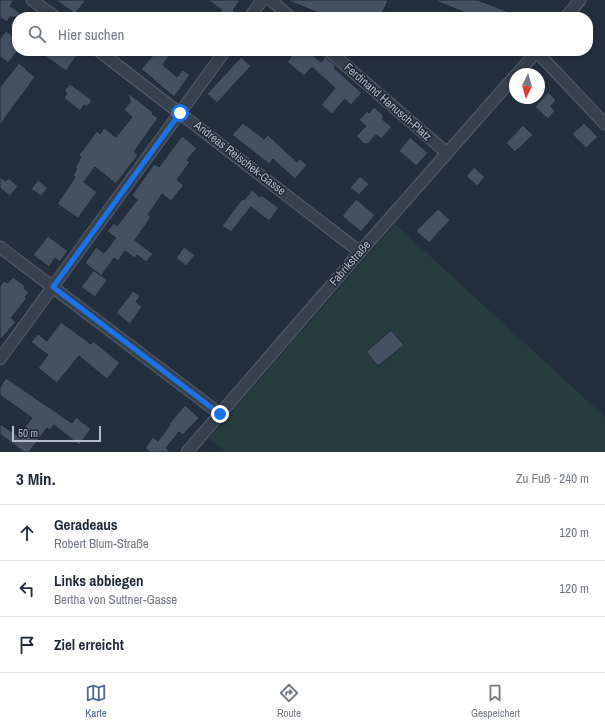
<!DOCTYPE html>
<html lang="de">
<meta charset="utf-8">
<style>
:root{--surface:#fff;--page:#f6f6f7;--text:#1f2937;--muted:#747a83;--line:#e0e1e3;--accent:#4f688e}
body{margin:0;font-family:"Archivo Narrow",sans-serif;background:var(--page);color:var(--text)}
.compass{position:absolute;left:509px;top:68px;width:36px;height:36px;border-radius:50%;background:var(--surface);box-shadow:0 2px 6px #0003;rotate:185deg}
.scale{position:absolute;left:12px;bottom:10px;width:89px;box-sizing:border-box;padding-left:4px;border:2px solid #b4bcc9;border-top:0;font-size:11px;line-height:14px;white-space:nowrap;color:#b4bcc9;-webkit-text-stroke:3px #1d2633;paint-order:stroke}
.stop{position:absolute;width:12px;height:12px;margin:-9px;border:3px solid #1a73e8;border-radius:50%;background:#fff}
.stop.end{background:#1a73e8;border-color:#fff;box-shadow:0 1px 4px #0008}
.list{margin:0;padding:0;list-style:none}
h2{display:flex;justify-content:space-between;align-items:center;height:52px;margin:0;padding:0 16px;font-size:17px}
h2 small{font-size:13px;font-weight:400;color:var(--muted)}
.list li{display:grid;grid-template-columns:26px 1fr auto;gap:12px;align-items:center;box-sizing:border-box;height:56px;padding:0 16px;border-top:1px solid var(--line)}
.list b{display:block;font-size:15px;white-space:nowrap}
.list p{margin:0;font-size:13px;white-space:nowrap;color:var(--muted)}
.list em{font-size:13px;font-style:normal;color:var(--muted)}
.icon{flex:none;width:22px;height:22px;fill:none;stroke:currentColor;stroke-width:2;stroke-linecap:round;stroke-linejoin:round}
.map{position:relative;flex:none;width:605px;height:452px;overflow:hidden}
.search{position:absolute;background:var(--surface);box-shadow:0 2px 6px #0003;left:12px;right:12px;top:12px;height:44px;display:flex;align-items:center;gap:10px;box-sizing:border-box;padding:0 14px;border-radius:16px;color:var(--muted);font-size:15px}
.sheet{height:220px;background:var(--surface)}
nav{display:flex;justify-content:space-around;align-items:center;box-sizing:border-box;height:56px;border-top:1px solid var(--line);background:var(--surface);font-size:11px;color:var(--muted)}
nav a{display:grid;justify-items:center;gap:2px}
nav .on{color:var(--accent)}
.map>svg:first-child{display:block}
</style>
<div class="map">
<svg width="605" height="452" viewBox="0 0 605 452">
<rect width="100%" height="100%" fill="#242f3e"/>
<path fill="#263c3f" d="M 395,224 L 605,417 L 605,452 L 226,452 L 209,438 Z"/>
<path fill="#455162" stroke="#1f2835" d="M 0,0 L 14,0 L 10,6 L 25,17 L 10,17 L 7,22 L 1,18 L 0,20 Z
M 56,0 L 86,0 L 75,14 Z
M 208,0 L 240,0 L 233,10 L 242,17 L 216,17 L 222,10 Z
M 287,0 L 388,0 L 381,17 L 328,17 Z
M 434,0 L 478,0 L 519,16 L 475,17 Z
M 6,31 L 17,39 L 17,52 L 8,63 L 0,57 L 0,39 Z
M 38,51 L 80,51 L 66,71 Z
M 157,51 L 172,51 L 163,65 L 177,77 L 183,70 L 190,75 L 174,97 L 141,69 Z
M 286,51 L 308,51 L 321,62 L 325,57 L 336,66 L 334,68 L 362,93 L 351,105 L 345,99 L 332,114 L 321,105 L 335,88 L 312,67 L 304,76 L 287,62 L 291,57 Z
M 241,57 L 251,66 L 217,103 L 207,94 Z
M 19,63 L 27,69 L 26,70 L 35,77 L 0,125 L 0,87 Z
M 70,84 L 92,100 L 87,107 L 84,105 L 80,111 L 64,98 L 67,93 L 64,91 Z
M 548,92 L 556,100 L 551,106 L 555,111 L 548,119 L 535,107 Z
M 128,93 L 153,112 L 152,114 L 158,118 L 134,152 L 138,155 L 116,184 L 95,167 L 84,182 L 97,192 L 78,218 L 57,204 L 75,177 L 73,175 L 77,169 L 75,168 L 81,157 L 79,155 L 97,131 L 100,134 L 104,128 L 116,137 L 132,117 L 124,110 L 130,102 Z
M 374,107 L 384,116 L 382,119 L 392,127 L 381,139 L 376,135 L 368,144 L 364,144 L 356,136 L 366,126 L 359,120 L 367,111 L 369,113 Z
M 243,123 L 264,139 L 268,135 L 297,162 L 300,159 L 307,165 L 295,179 L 273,159 L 269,164 L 232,135 Z
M 584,123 L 598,137 L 586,148 L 572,134 Z
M 523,125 L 533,135 L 515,152 L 506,143 Z
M 182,136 L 197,148 L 187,160 L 190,162 L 177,180 L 184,185 L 171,201 L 162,194 L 148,215 L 151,217 L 135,240 L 153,254 L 146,262 L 137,255 L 135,258 L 125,251 L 118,261 L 114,258 L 101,276 L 85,263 L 96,247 L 104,253 L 116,238 L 107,231 L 114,223 L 117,226 L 137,200 L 132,195 L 154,164 L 159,167 Z
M 410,137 L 428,153 L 416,166 L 399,151 Z
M 474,167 L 485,177 L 477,186 L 466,176 Z
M 360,176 L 369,184 L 359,195 L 350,188 Z
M 0,177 L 6,181 L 8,178 L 18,186 L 10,196 L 0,188 Z
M 38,180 L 48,188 L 41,196 L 31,189 Z
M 252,190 L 260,197 L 261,195 L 279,208 L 269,221 L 251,207 L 231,232 L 222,226 L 242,199 L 244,200 Z
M 356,199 L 375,215 L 361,232 L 342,216 Z
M 438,209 L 450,220 L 429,243 L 416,231 Z
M 48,236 L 68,251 L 60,262 L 55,258 L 49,267 L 33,255 Z
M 184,247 L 195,255 L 186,266 L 176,258 Z
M 94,270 L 107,280 L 95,297 L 81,287 Z
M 13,277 L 25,286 L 24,288 L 29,292 L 25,297 L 27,298 L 11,318 L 16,322 L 0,340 L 0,286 L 4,281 L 8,283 Z
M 133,291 L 140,296 L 136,302 L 142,307 L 130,324 L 116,313 Z
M 61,322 L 91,344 L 93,341 L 120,363 L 107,379 L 79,356 L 57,383 L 38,368 L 48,355 L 31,342 L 38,334 L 47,341 Z
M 391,330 L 404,345 L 378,366 L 366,352 Z
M 6,378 L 72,423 L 76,417 L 91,429 L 79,445 L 54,425 L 50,430 L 47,428 L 29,452 L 24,452 L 0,434 L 0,424 L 18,436 L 32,418 L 0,395 L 0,387 Z
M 185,405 L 199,418 L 183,435 L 179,432 L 166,448 L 171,452 L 150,452 L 145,448 L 153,437 L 158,441 L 170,425 L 169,424 Z"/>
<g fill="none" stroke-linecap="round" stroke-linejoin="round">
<g stroke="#565f6c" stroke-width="13">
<path id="minor" d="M 32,0 L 55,17
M 271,0 L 290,17
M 250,17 L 262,0
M 566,17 L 580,0
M 99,51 L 360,252
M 329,51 L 447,153
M 536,51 L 605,124
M 517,74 L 537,51
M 0,247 L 220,414
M 0,359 L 225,51
M 187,452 L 360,252 L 515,76"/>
</g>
<use href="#minor" stroke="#38414e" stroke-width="11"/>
</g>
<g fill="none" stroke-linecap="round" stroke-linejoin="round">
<path stroke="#1a73e8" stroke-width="5" d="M 180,113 L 53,287 L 220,414"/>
</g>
<g text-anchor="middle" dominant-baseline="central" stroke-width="3" stroke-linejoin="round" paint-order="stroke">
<g font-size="12" fill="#b4bcc9" stroke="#1d2633">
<text transform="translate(388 102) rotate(41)">Ferdinand Hanusch-Platz</text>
<text transform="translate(240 158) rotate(38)">Andreas Reischek-Gasse</text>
<text transform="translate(350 263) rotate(-49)">Fabrikstraße</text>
</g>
</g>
</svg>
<svg class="compass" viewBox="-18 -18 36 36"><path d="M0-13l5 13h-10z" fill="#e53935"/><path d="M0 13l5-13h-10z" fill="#747a83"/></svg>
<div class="scale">50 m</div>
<div class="stop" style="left:180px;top:113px"></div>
<div class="stop end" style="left:220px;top:414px"></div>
<div class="search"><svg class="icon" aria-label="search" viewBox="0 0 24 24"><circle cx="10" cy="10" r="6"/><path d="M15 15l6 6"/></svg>Hier suchen</div>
</div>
<section class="sheet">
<h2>3 Min.<small>Zu Fuß · 240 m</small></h2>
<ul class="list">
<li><svg class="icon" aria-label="ahead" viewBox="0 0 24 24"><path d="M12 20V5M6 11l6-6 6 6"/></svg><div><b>Geradeaus</b><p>Robert Blum-Straße</p></div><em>120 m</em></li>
<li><svg class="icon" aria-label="left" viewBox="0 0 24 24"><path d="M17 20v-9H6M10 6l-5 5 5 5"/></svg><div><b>Links abbiegen</b><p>Bertha von Suttner-Gasse</p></div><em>120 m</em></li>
<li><svg class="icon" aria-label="arrive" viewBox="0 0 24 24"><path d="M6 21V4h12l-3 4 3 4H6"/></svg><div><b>Ziel erreicht</b></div></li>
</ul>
</section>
<nav>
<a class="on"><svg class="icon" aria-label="map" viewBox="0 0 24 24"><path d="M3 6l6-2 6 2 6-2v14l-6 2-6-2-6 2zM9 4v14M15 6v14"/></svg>Karte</a>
<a><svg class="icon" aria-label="directions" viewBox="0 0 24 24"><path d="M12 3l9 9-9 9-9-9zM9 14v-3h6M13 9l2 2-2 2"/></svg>Route</a>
<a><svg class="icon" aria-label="saved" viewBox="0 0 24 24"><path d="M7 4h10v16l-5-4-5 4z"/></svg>Gespeichert</a>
</nav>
